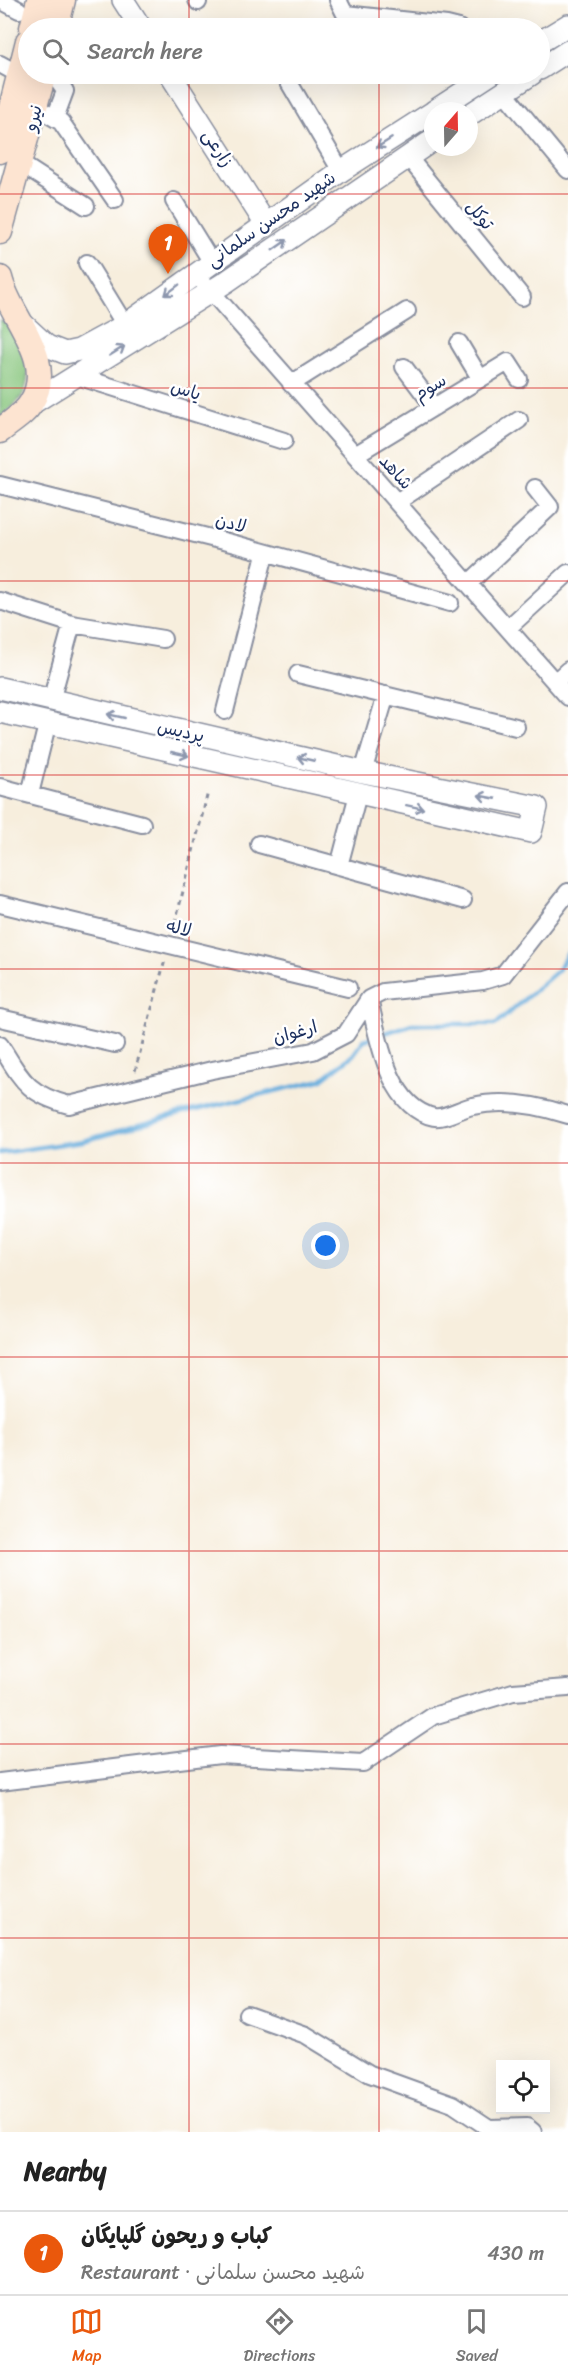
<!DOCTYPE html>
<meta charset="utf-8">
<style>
:root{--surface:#fff;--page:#f6f6f6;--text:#222;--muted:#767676;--line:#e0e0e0;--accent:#ea580c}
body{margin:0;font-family:Sriracha,"Playpen Sans Arabic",sans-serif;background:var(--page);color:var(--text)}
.controls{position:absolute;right:18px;bottom:18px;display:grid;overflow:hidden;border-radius:0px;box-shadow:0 6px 24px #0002}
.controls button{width:54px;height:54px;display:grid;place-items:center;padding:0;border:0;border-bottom:2px solid var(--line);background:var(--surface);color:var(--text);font:30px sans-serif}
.compass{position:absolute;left:424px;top:102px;width:54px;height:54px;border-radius:50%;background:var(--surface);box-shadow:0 6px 24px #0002;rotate:20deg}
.you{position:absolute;left:326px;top:1246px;width:21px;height:21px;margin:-15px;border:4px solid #fff;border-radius:50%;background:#1a73e8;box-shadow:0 0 0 9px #1a73e833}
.badge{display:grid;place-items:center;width:39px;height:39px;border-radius:50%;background:var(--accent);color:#fff;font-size:20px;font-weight:700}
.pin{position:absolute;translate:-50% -50px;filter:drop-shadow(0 2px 3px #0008)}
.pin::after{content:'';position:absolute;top:32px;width:21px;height:18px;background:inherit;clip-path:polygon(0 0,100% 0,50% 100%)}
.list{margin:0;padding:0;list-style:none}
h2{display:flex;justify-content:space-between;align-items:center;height:78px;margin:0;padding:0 24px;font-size:26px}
h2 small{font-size:20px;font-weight:400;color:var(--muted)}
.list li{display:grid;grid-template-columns:39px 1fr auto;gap:18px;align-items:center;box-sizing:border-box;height:84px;padding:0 24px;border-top:2px solid var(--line)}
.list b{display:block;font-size:22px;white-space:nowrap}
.list p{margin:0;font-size:20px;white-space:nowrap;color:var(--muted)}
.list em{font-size:20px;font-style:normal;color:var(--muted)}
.icon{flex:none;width:33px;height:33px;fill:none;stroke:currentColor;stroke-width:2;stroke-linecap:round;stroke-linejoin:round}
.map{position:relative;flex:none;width:568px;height:2132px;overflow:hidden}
.search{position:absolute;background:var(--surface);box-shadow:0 6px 24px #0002;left:18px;right:18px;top:18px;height:66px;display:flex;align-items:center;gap:15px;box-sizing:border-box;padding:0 21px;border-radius:33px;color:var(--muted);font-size:22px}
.sheet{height:162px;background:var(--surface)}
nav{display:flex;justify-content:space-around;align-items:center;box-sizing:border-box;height:84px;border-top:2px solid var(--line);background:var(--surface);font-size:16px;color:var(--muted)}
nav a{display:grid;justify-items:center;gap:3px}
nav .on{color:var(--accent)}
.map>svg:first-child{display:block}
</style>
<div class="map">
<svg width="568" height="2132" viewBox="0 0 568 2132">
<rect width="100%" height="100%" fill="#fff"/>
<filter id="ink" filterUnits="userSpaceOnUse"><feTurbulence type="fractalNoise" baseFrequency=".0167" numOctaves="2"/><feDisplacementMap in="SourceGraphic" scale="12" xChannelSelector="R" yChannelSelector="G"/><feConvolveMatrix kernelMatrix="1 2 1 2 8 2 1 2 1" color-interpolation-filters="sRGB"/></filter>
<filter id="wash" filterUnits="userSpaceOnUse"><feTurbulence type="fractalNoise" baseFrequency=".008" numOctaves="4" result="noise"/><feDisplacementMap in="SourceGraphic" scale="24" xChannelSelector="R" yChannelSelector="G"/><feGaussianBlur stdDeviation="1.35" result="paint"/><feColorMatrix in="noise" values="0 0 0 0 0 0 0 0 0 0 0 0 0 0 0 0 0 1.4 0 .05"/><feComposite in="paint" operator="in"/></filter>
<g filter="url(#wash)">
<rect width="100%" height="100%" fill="#f7eedd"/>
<path fill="#86c57c" stroke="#507a6d" stroke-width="1.5" d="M 0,320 C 23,330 35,372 23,394 C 19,403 7,411 0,418 Z"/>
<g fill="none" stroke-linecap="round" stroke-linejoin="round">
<path stroke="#65acdc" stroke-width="4.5" d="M 382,1034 L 412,1024 L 496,1024 L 558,970 L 568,953
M 0,1153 L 83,1141 L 183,1113 L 321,1080 L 353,1055 L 364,1040 L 374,1037"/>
</g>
</g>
<g filter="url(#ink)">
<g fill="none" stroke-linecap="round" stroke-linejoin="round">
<g stroke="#898e9e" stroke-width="20">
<path id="minor" d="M 0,0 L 19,10
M 197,0 L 198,2
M 338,0 L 345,14 L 447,25 L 459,28
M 0,64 L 20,75
M 53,74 L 65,91 L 55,118
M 284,74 L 341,171
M 503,91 L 568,170
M 36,107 L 61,122 L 115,200
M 408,157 L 522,297
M 21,164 L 86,206
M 174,201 L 211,261
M 87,263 L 125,325
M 195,273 L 568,697
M 459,343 L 480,378
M 404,367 L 434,407
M 77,376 L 284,441
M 291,384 L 407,311
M 355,455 L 508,362 L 519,379
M 0,485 L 235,544 L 450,603
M 397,502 L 519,420
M 469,583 L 550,507 L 535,488
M 0,601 L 72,624 L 163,639
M 508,628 L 568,573
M 298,674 L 516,727
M 555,682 L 568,670
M 51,701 L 72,624
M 225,711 L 265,554
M 363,772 L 386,695
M 0,787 L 142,824
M 30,794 L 47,725
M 259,844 L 463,900
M 339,866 L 358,794
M 0,904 L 348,988
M 369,999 C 378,1037 388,1107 434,1117 C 445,1119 461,1108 473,1106 C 505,1099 537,1105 568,1115
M 0,1018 L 115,1044
M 0,1045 C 22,1080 27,1094 69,1105 L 212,1070 L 313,1051 L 346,1034 L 369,999 L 383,992 L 483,981 L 503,975 L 568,892
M 0,1782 L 220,1755 L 363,1763 L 433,1716 L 513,1692 L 568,1688
M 247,2014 L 306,2035 L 370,2074 L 453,2104 L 489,2128 L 527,2127 L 533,2132"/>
</g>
<g stroke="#898e9e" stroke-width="24">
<path id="tertiary" d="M 123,0 L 141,28
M 540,42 L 568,25
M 540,69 L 568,51
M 170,74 L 265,223
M 434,111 L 491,74
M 469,115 L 532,74
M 22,323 L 47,346 L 65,353 L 79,350 L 125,325 L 341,171 L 433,112
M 31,404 L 226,282 L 433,140
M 0,688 L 363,772 L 537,807 L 531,832 L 0,712"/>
</g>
<g stroke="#898e9e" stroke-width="27">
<path id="secondary" d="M 32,28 L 39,0
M 56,28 L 63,0
M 0,151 L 28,41
M 0,232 L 44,74
M 0,278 C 9,317 58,360 31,403 C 25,414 9,423 0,431"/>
</g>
<path stroke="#898e9e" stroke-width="3" stroke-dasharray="4.5 4.5" stroke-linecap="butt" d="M 173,931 L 208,792
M 135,1071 L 165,960"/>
<use href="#minor" stroke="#fff" stroke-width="16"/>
<use href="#tertiary" stroke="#fff" stroke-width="21"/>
<use href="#secondary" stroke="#fde4d1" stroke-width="24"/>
</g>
<defs><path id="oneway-shaft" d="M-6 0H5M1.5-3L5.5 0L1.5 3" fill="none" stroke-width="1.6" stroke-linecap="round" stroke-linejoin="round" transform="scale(1.5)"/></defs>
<g stroke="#8d97ae">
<use href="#oneway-shaft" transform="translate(384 143) rotate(148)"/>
<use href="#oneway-shaft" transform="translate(280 245) rotate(-35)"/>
<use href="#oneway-shaft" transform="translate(172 290) rotate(143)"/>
<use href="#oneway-shaft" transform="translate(117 351) rotate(-32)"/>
<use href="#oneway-shaft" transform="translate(116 716) rotate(-167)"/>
<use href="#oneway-shaft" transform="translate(180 754) rotate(13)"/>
<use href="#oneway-shaft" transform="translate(306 759) rotate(-167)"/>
<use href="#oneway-shaft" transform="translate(487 797) rotate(-169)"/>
<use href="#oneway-shaft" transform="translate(415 807) rotate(12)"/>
</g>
</g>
<path fill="none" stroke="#d62828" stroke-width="1.5" stroke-opacity="0.55" d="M 189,0 L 189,28M 379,0 L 379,28M 189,74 L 189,2132M 379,74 L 379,2132M 0,194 L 568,194M 0,388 L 568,388M 0,581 L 568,581M 0,775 L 568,775M 0,969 L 568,969M 0,1163 L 568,1163M 0,1357 L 568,1357M 0,1551 L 568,1551M 0,1744 L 568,1744M 0,1938 L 568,1938"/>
<g text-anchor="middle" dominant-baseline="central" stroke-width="5" stroke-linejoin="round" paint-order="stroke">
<g font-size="18" fill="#1b2f5e" stroke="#fff">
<text transform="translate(33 118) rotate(-76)">نیرو</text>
<text transform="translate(218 148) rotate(57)">زارعی</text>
<text transform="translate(480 215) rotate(51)">توکل</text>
<text transform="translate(271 219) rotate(-35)">شهید محسن سلمانی</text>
<text transform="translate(430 387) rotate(-31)">سوم</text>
<text transform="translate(186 390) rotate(17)">یاس</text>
<text transform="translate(396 472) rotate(48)">شاهد</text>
<text transform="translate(231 523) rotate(15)">لادن</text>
<text transform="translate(181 731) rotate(13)">پردیس</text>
<text transform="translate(179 928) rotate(14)">لاله</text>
<text transform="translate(295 1032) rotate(-15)">ارغوان</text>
</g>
</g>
</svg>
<div class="controls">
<button><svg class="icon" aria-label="locate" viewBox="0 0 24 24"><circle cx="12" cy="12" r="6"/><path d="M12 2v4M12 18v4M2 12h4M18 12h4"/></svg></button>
</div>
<svg class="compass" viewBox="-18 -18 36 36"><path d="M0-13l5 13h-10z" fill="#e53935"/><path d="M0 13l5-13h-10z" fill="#767676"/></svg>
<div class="you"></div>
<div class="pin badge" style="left:168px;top:274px">1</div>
<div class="search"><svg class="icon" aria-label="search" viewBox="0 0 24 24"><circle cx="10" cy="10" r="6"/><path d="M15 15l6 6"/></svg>Search here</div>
</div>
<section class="sheet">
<h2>Nearby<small></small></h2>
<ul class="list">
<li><span class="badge">1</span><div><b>کباب و ریحون گلپایگان</b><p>Restaurant · شهید محسن سلمانی</p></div><em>430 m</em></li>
</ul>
</section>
<nav>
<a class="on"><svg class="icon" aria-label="map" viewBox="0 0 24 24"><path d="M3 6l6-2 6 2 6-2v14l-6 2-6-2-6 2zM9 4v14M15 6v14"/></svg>Map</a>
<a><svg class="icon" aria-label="directions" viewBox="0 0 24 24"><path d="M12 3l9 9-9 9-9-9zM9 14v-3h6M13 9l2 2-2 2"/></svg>Directions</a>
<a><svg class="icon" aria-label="saved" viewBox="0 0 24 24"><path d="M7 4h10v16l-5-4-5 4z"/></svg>Saved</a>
</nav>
